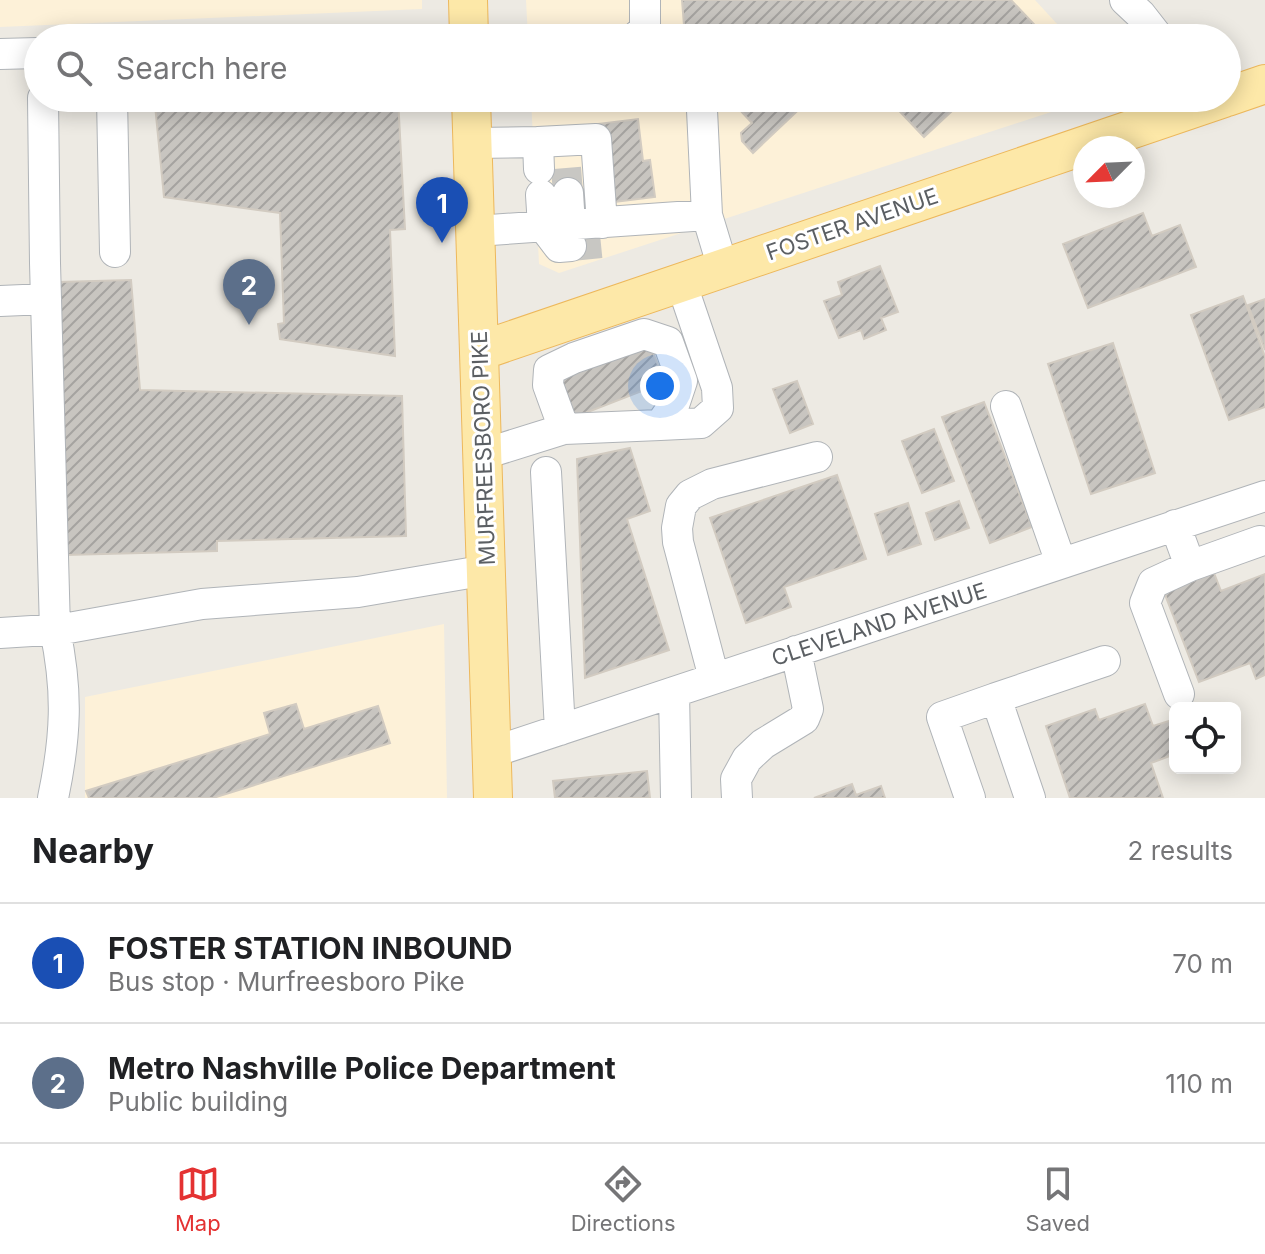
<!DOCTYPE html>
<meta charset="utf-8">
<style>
:root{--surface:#fff;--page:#f6f6f6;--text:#202124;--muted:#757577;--line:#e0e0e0;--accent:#e43232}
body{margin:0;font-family:Inter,sans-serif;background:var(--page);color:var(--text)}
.controls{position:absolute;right:24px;bottom:24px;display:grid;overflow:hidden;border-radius:12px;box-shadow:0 4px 20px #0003}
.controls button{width:72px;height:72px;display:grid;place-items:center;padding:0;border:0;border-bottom:2px solid var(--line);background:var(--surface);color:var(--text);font:40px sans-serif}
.compass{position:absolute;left:1073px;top:136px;width:72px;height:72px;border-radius:50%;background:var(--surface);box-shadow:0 4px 20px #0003;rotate:246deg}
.you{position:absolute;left:660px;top:386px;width:28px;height:28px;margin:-20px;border:6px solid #fff;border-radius:50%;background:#1a73e8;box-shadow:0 0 0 12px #1a73e833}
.badge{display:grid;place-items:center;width:52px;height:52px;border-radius:50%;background:var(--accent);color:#fff;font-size:26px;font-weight:700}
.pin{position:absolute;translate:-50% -66px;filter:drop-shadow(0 2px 4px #0008)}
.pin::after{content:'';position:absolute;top:42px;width:28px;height:24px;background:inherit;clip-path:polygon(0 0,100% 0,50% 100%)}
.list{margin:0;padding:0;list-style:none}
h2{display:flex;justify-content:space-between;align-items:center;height:104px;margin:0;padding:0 32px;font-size:34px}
h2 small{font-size:26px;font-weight:400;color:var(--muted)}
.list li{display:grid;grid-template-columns:52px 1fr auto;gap:24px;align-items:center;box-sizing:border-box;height:120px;padding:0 32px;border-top:2px solid var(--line)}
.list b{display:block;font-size:30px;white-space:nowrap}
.list p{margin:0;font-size:26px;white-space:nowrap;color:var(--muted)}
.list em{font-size:26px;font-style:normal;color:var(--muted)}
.icon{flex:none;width:44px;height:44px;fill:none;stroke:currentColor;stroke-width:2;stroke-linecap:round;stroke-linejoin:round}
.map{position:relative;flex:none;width:1265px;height:798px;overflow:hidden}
.search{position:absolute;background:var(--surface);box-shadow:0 4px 20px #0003;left:24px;right:24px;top:24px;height:88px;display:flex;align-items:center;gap:20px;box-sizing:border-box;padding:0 28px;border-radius:44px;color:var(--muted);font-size:30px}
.sheet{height:344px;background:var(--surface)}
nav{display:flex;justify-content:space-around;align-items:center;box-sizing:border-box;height:112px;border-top:2px solid var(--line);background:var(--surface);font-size:22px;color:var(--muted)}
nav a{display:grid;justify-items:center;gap:4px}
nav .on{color:var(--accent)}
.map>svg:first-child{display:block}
</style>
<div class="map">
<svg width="1265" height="798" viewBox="0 0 1265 798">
<defs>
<pattern id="building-hatch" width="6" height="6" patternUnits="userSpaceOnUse" patternTransform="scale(2)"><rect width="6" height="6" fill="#c8c5c0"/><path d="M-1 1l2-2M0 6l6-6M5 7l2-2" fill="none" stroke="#a5a3a0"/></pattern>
</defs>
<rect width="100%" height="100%" fill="#edeae3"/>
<path fill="#fdf1d8" d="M 0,0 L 422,0 L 422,9 L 0,27 Z
M 526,0 L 1035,0 L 1070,38 L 528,38 Z
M 531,98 L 1094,98 L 559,273 L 539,264 Z
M 444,624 L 447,798 L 85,798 L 85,697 Z"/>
<path fill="url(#building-hatch)" stroke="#d2cbc1" stroke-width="2" d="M 682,0 L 1011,0 L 1047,38 L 685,38 Z
M 235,98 L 398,98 L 405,229 L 390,230 L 395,356 L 280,339 L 278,324 L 284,323 L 280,213 L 164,197 L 155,105 Z
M 738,98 L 811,98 L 753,153 L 742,141 L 741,133 L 752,123 L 739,109 Z
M 887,98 L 966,98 L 924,137 Z
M 638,119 L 643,161 L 650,160 L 655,197 L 607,203 L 597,124 Z
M 1143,213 L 1152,236 L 1180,225 L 1196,267 L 1088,308 L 1063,244 Z
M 880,266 L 898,312 L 881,318 L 886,330 L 864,339 L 861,330 L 839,338 L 824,301 L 842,295 L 838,282 Z
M 131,280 L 140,390 L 402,396 L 406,536 L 217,541 L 217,551 L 66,555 L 58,282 Z
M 1243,296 L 1265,357 L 1265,407 L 1229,420 L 1191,315 Z
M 1265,299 L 1265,350 L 1248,305 Z
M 647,338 L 665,382 L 570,419 L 553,375 Z
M 1113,343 L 1155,473 L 1091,494 L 1048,364 Z
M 797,381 L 813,424 L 790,433 L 773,389 Z
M 984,402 L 1032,527 L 990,543 L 942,417 Z
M 934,429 L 954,481 L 922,493 L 902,441 Z
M 630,448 L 650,511 L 627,519 L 669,650 L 585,678 L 577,459 Z
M 837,475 L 866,559 L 784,587 L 791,607 L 746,623 L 710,518 Z
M 959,501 L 969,528 L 935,540 L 926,513 Z
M 908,503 L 921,544 L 888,555 L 875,514 Z
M 1214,573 L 1221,591 L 1265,574 L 1265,675 L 1256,679 L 1250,663 L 1199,682 L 1164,592 Z
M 296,704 L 304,729 L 378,706 L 390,743 L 213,798 L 89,798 L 86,791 L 270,734 L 264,713 Z
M 1145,704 L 1153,726 L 1175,719 L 1175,754 L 1151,763 L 1163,798 L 1070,798 L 1046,726 L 1095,709 L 1099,720 Z
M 647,771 L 650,798 L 555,798 L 553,781 Z
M 852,784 L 856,795 L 881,786 L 885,798 L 814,798 Z"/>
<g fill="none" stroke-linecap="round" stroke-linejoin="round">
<path stroke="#c8c7c3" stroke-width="30" stroke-dasharray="30 15" stroke-linecap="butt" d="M 566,168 L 568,193
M 571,246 L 601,243"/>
<g stroke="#b0b4b8" stroke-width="32">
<path id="minor" d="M 1125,0 L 1141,15 L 1159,38
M 635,38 L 645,29 L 645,0
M 0,54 L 38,53
M 43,98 L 45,263 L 55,630 C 68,692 66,736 53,798
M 112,98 L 115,252
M 702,110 L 707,215
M 538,142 L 596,139 L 602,223
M 473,143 L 538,142 L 539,169
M 568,193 L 570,225
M 541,195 L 543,226 L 559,247 L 571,246
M 476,231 L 707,215 L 723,268
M 0,301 L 46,299
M 1006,406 L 1061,563
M 660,425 L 701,423 L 718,408 L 717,388 L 681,282
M 484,454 L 564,429 L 660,425 L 674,405 L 682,381 L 668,342 L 644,334 L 574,358 L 549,370 L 548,385 L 564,429
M 546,472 L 560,730
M 1175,525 L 1190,566 L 1153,583 L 1145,603 L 1179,694
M 1190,566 L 1260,541
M 0,633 L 63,629 L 202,604 L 358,592 L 487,570
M 714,678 L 678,542 L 677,528 L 681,506 L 690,495 L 712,484 L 817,457
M 674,692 L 676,798
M 493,752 L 1265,496
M 737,798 L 736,779 L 747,759 L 763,744 L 804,719 L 808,709 L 796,651
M 970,798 L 942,717 L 996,698
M 1030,798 L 996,698 L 1105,661"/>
</g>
<g stroke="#edb85c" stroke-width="40">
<path id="major" d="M 468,0 L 469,38
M 1227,97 L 1265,84
M 471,98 L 493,798
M 480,351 L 1224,98"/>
</g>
<use href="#minor" stroke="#fff" stroke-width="30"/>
<use href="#major" stroke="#fde8a8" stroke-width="38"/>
</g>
<g text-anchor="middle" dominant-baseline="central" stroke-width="6" stroke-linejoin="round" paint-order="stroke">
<g font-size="22" fill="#5b5f63" stroke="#fff">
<text transform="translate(852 224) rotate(-19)">FOSTER AVENUE</text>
<text transform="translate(483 448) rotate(-92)">MURFREESBORO PIKE</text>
<text transform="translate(879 624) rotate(-18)">CLEVELAND AVENUE</text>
</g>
</g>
</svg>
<div class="controls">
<button><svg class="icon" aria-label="locate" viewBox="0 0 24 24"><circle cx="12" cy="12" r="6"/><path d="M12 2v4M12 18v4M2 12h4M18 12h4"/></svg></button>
</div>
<svg class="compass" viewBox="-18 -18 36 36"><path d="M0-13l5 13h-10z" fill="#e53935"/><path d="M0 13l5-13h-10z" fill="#757577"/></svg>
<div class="you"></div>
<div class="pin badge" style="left:442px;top:243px;background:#1a4fb4">1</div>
<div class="pin badge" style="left:249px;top:325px;background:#5c6f8a">2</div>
<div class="search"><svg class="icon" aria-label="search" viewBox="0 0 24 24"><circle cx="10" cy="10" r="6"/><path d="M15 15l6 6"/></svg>Search here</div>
</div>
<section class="sheet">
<h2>Nearby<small>2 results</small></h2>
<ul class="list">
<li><span class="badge" style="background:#1a4fb4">1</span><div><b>FOSTER STATION INBOUND</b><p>Bus stop · Murfreesboro Pike</p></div><em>70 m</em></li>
<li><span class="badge" style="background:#5c6f8a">2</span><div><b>Metro Nashville Police Department</b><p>Public building</p></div><em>110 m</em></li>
</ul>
</section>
<nav>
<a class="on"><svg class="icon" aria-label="map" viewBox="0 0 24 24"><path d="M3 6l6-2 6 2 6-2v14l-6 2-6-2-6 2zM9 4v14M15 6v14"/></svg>Map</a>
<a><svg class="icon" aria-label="directions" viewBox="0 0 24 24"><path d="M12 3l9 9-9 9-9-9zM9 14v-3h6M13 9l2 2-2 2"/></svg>Directions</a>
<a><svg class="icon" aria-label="saved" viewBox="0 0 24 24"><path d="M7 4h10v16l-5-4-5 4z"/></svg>Saved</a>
</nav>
